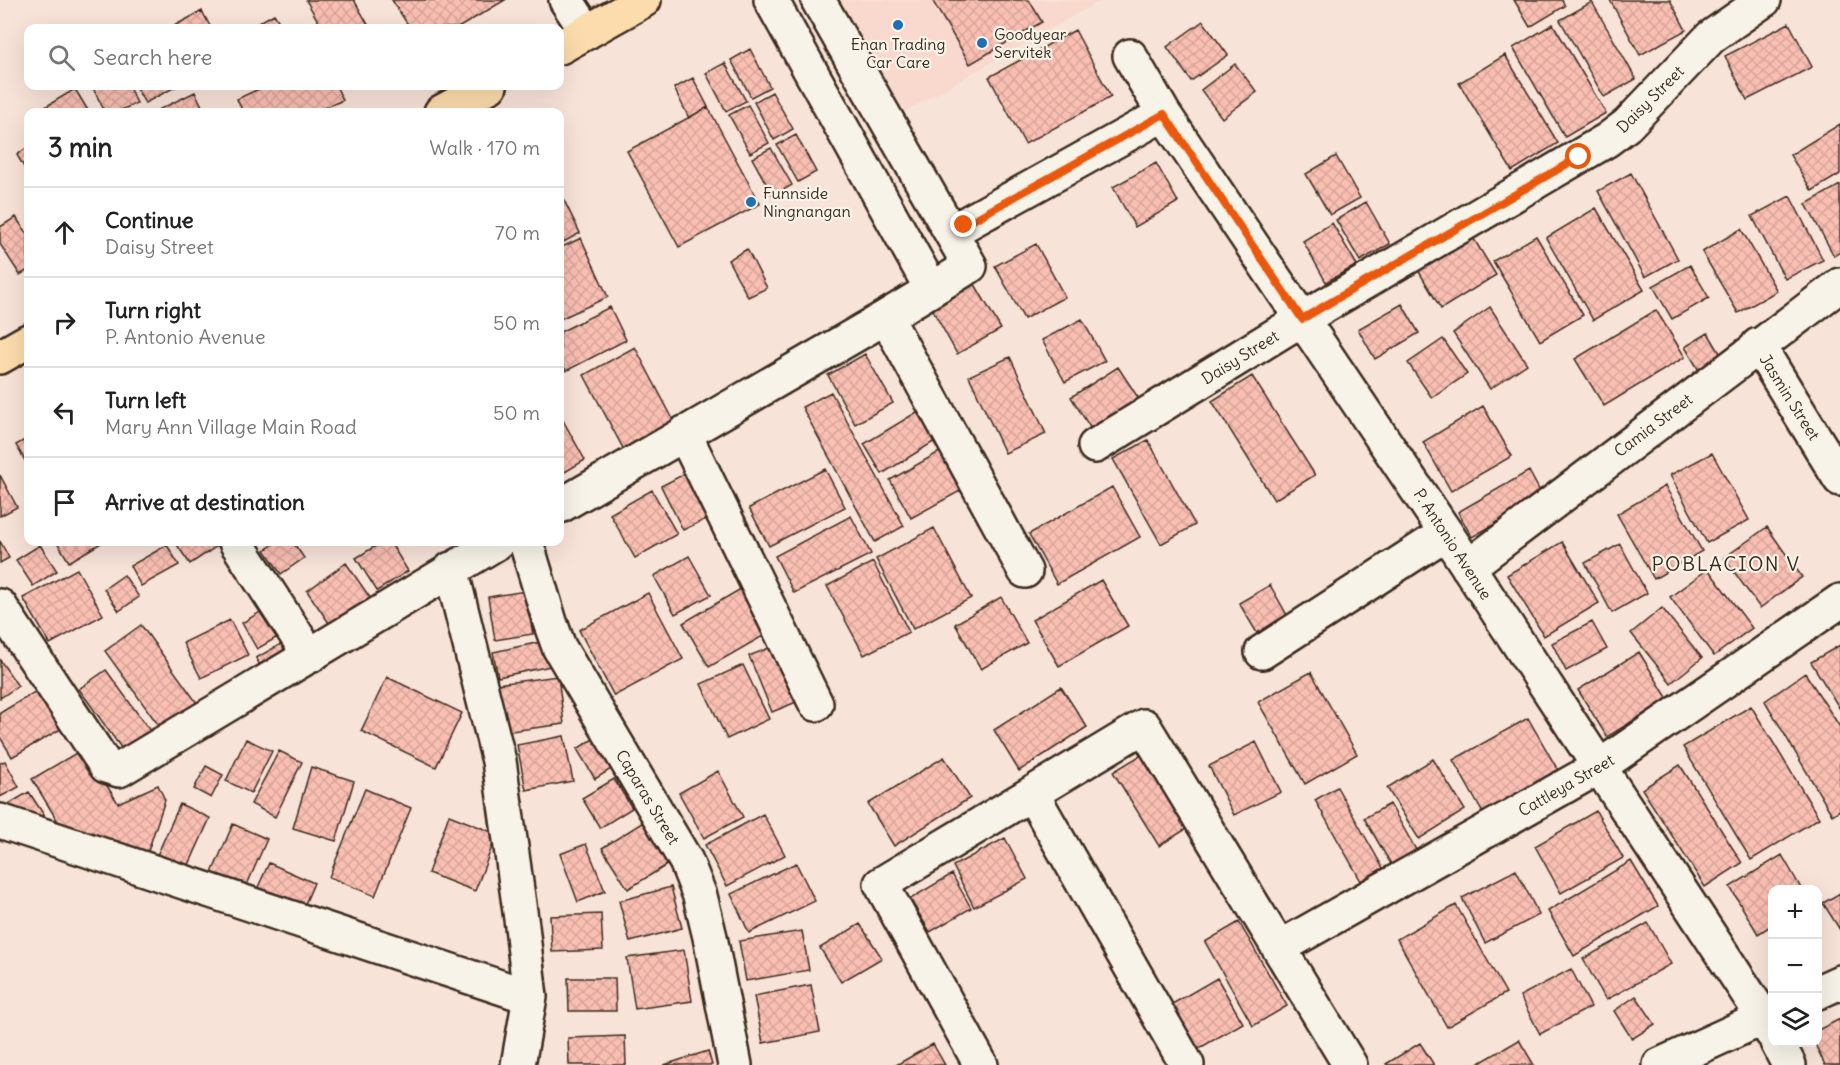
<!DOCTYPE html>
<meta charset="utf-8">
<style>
:root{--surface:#fff;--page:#f2f2f2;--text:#222;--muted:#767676;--line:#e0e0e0}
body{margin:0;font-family:Delius,sans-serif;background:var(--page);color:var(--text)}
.controls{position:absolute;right:18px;bottom:18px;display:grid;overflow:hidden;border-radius:12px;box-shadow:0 6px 24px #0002}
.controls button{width:54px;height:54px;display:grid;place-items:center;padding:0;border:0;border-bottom:2px solid var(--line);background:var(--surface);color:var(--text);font:30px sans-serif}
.stop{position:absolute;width:18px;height:18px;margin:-14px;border:4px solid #ea580c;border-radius:50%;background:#fff}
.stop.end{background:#ea580c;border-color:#fff;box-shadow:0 2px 6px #0008}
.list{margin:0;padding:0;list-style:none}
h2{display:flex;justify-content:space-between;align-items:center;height:78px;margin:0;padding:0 24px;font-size:26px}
h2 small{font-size:20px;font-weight:400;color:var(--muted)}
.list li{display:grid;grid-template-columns:39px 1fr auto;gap:18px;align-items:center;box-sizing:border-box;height:90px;padding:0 24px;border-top:2px solid var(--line)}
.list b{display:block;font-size:22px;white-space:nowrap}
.list p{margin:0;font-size:20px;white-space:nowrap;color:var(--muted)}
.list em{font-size:20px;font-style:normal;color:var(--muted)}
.icon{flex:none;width:33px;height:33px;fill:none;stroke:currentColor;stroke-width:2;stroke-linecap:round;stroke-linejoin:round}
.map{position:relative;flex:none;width:1840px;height:1065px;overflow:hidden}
.search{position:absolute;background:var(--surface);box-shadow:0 6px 24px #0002;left:24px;top:24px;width:540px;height:66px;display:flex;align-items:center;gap:15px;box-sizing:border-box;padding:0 21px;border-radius:12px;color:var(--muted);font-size:22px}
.panel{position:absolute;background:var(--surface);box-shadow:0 6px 24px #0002;left:24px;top:108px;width:540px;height:438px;border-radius:12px}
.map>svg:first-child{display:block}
</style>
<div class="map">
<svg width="1840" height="1065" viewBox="0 0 1840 1065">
<defs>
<pattern id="building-cross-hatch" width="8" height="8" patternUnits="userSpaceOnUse" patternTransform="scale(1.5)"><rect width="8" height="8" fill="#fabfb3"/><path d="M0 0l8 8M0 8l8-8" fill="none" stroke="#d7a49a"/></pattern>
</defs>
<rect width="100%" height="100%" fill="#f8e3d8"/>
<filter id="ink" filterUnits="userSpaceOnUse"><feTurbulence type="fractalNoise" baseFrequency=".0167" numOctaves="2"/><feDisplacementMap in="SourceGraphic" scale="12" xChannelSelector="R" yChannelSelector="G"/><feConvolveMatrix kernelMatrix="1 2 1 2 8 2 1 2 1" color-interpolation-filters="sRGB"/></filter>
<g filter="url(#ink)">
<path fill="#f9d8cd" d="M 829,0 L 1101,0 L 899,115 Z"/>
<path fill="url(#building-cross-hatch)" stroke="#3b2a1e" stroke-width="1.5" d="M 306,0 L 354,0 L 370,28 L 322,28 Z
M 392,0 L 505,0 L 458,28 L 410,28 Z
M 932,0 L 1029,0 L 1042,22 L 970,64 Z
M 1514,0 L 1562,0 L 1565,6 L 1530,27 Z
M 1610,0 L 1670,0 L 1686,30 L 1640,55 Z
M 1592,2 L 1636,79 L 1604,97 L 1560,20 Z
M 202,11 L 211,28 L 170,28 Z
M 274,14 L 283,28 L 249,28 Z
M 1203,21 L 1228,55 L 1191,81 L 1167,47 Z
M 1789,23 L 1812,67 L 1747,100 L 1725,56 Z
M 1553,24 L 1606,113 L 1565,137 L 1513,48 Z
M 1075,30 L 1111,97 L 1025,144 L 989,77 Z
M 750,49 L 770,87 L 751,97 L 731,60 Z
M 1505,55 L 1558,143 L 1512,171 L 1459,83 Z
M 725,63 L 746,101 L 726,111 L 706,73 Z
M 1235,64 L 1257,92 L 1222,118 L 1201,90 Z
M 693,78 L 708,107 L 689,118 L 674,88 Z
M 92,86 L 128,86 L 137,103 L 117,112 L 105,112 Z
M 135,86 L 177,86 L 145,103 Z
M 265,86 L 336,86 L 343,100 L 315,112 L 243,112 L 237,99 Z
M 75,89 L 89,112 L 48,112 L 45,107 Z
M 195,92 L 205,112 L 159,112 L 158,110 Z
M 772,92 L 793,129 L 774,140 L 754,102 Z
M 748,105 L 769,143 L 750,153 L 729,115 Z
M 708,107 L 760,204 L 679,247 L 627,151 Z
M 1840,124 L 1840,174 L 1812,191 L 1790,155 Z
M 796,135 L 816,172 L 798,182 L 777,145 Z
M 28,147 L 28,174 L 17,155 Z
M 771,148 L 792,185 L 773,196 L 752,158 Z
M 1336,156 L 1360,198 L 1330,215 L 1306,174 Z
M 1156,163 L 1178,202 L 1135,227 L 1113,187 Z
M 1631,173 L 1678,259 L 1645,277 L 1598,191 Z
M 1840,185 L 1840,252 L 1834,256 L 1806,204 Z
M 560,192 L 580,233 L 560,244 Z
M 1790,196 L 1823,260 L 1785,279 L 1752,216 Z
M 1366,202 L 1390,244 L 1360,261 L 1336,220 Z
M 1596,208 L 1644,290 L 1593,320 L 1546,238 Z
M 16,217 L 28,236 L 28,270 L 20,275 L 0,244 L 0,227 Z
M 1332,223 L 1357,265 L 1326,282 L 1303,241 Z
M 1741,229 L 1777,291 L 1738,313 L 1702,252 Z
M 1472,236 L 1496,275 L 1441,309 L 1418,270 Z
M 1536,236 L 1583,315 L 1540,341 L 1493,261 Z
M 581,238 L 608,297 L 560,319 L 560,248 Z
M 1036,244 L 1065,297 L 1024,319 L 995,266 Z
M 747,249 L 767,288 L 748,297 L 728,260 Z
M 1690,265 L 1709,298 L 1672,319 L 1653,286 Z
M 973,281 L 1001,329 L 957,354 L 930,305 Z
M 1402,304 L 1419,333 L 1375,359 L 1358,329 Z
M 610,307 L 626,340 L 566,371 L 560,358 L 560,332 Z
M 1490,307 L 1527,364 L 1490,389 L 1453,333 Z
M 1656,310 L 1685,357 L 1604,406 L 1575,359 Z
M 1082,319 L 1105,361 L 1065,382 L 1042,340 Z
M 1708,333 L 1727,365 L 1704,379 L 1685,347 Z
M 1443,339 L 1467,374 L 1432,398 L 1408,363 Z
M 635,347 L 676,425 L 625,452 L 584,375 Z
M 865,354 L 893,403 L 855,424 L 828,375 Z
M 1010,357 L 1046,434 L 1005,453 L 969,376 Z
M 1118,367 L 1139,399 L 1091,429 L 1071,397 Z
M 1252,376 L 1315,475 L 1274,500 L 1212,401 Z
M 831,392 L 904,526 L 875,542 L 802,407 Z
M 1483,406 L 1512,456 L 1451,491 L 1423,442 Z
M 917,412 L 935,441 L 882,474 L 864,444 Z
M 560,415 L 585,460 L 560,475 Z
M 28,438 L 28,466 L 16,445 Z
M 1148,440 L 1195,525 L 1161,544 L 1113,459 Z
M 941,451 L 962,490 L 911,518 L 890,480 Z
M 1712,453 L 1749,520 L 1707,543 L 1670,475 Z
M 825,469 L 845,507 L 769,546 L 749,508 Z
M 692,470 L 715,515 L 683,530 L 661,486 Z
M 1529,471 L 1543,497 L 1472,537 L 1458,512 Z
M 0,475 L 17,507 L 0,516 Z
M 1665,486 L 1702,551 L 1654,579 L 1617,514 Z
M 1112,487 L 1140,537 L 1057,584 L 1029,534 Z
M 652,490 L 677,534 L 635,558 L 610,514 Z
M 851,516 L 871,554 L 794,593 L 775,556 Z
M 1767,527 L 1802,577 L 1760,608 L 1724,558 Z
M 934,528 L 971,598 L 913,629 L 876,559 Z
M 0,541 L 9,558 L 0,563 Z
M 57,542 L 103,542 L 69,562 Z
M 175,542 L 221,542 L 222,543 L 190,564 Z
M 277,542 L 293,542 L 304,558 L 281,574 L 265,550 Z
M 382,542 L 390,542 L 408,571 L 377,591 L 356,558 Z
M 1562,542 L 1599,603 L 1544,636 L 1507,575 Z
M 1620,544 L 1647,593 L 1612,613 L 1585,563 Z
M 40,545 L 57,571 L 33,586 L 16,560 Z
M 167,545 L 179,565 L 141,586 L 130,566 Z
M 689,556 L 711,595 L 675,614 L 654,576 Z
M 873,562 L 909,632 L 864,655 L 827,586 Z
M 346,563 L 371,599 L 331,626 L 307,591 Z
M 77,569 L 103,615 L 50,644 L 23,598 Z
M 1708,569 L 1752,628 L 1714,656 L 1670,597 Z
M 124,575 L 139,597 L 119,611 L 104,589 Z
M 1101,580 L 1128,626 L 1059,666 L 1032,620 Z
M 749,584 L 775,629 L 709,667 L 683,623 Z
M 1270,585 L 1287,615 L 1257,633 L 1239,603 Z
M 525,591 L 533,634 L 495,640 L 488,597 Z
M 648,593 L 683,659 L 614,696 L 579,630 Z
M 1001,597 L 1027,643 L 981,669 L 955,624 Z
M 272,605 L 288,631 L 257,649 L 242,623 Z
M 1662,608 L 1702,658 L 1671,683 L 1631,633 Z
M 230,620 L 248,655 L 201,678 L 183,643 Z
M 1592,622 L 1607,649 L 1566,671 L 1552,643 Z
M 141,625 L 200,707 L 164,733 L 105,651 Z
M 286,641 L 301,668 L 270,684 L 256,658 Z
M 546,641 L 551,666 L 498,677 L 493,652 Z
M 784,642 L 806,698 L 772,712 L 749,656 Z
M 1840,645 L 1840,709 L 1811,662 Z
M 1639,652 L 1668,699 L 1607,737 L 1578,690 Z
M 0,660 L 18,686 L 0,698 Z
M 743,665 L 769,719 L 727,739 L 701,684 Z
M 106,670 L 151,732 L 124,752 L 79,689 Z
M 1311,672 L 1357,754 L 1305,784 L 1258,702 Z
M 1805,673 L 1840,727 L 1840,810 L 1832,815 L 1765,701 Z
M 558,676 L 564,724 L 504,732 L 497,684 Z
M 387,677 L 462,713 L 436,767 L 361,731 Z
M 1061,687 L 1087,727 L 1019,771 L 994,730 Z
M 38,690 L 61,729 L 12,757 L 0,737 L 0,713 Z
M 1751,706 L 1819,818 L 1751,860 L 1683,747 Z
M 1528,718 L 1559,772 L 1484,815 L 1453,760 Z
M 564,736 L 573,781 L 526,790 L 517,745 Z
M 598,736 L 616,766 L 595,779 L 577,749 Z
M 246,739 L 272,751 L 251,793 L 226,781 Z
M 1256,742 L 1281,792 L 1234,815 L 1209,766 Z
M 83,749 L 118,803 L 158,785 L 165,800 L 143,866 L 71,843 L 32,779 Z
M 279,751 L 302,762 L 275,817 L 251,804 Z
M 1146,752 L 1191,826 L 1159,846 L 1113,772 Z
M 944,757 L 970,798 L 894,846 L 868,804 Z
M 1433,759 L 1465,810 L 1419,839 L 1387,788 Z
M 5,761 L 19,787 L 0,797 L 0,763 Z
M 1680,765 L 1742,863 L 1705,887 L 1642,789 Z
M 206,766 L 223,775 L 211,798 L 194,789 Z
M 311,767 L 354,781 L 336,841 L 293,828 Z
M 718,771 L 743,817 L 704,838 L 679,793 Z
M 614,779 L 632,808 L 600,828 L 582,798 Z
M 1337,787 L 1383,868 L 1361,881 L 1315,800 Z
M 365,789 L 411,808 L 375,896 L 329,877 Z
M 29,792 L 59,838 L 0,809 Z
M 180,804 L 210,818 L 184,876 L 154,862 Z
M 1390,804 L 1420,857 L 1395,871 L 1364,818 Z
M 1596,811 L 1623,858 L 1561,893 L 1535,846 Z
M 763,814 L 785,855 L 727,886 L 705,845 Z
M 449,815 L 497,834 L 475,891 L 428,873 Z
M 648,819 L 675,860 L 628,889 L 602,848 Z
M 233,824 L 267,839 L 243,894 L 209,880 Z
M 1005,838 L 1027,879 L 974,907 L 953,866 Z
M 586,844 L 605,891 L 578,902 L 560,854 Z
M 1782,855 L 1802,890 L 1772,890 L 1772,925 L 1758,934 L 1730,887 Z
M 1631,861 L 1658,906 L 1574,956 L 1548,911 Z
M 269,863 L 314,883 L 299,918 L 253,898 Z
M 796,863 L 815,901 L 749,933 L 731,894 Z
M 1516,870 L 1539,915 L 1485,943 L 1462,898 Z
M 952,874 L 971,908 L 930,932 L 910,899 Z
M 671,887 L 682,928 L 630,942 L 619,901 Z
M 1840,893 L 1840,930 L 1823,903 Z
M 1456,905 L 1506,993 L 1447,1027 L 1397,939 Z
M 601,914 L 603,950 L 552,952 L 550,916 Z
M 1239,922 L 1287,1006 L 1253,1026 L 1205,942 Z
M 1648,923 L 1671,964 L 1606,1000 L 1583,959 Z
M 860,924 L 882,958 L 841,982 L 820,948 Z
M 802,931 L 809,970 L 746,981 L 739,941 Z
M 684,950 L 692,1001 L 635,1009 L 627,958 Z
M 1571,969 L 1591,1007 L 1540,1034 L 1520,996 Z
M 568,978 L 615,978 L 616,1011 L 569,1011 Z
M 1217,978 L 1243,1023 L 1193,1052 L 1167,1007 Z
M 811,985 L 820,1032 L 763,1043 L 754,996 Z
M 1636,996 L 1655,1024 L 1632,1039 L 1614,1011 Z
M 1840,1019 L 1840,1065 L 1825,1065 L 1814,1042 L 1818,1042 L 1818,1030 Z
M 625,1036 L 626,1065 L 569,1065 L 568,1038 Z
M 1519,1040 L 1534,1065 L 1476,1065 Z
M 1420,1043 L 1434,1065 L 1387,1065 L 1386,1064 Z
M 933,1044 L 945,1065 L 896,1065 Z
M 708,1051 L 712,1065 L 664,1065 Z"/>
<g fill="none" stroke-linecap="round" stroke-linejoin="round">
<g stroke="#3b2a1e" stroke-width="38">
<path id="minor" d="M 566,0 L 587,32
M 771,0 L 931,288
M 1130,56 L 1164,114 L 1446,533 L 1764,1018 L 1772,1033
M 951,232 L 1164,114
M 886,317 L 1025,571
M 1758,345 L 1840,479
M 684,433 L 816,704
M 1095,446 L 1302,319 L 1607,140 L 1627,125 L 1711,37 L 1764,0
M 560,506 L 886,317 L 970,266 L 818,0
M 236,542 L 310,656
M 526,542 L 550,622 L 559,647 L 686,861 L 700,896 L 710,937 L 735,1065
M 1468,567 L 1840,285
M 451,569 L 499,761 L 522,926 L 530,997 L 518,1065
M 0,606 L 106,766 L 119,770 L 498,542
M 1262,652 L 1446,533
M 1032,794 L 1187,1065
M 0,821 L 530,997
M 1279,948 L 1599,767 L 1840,601
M 1818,992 L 1840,982
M 1777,1042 L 1789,1065
M 981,1065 L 881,884 L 1144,726 L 1350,1065
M 1660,1065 L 1772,1014"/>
</g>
<g stroke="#3b2a1e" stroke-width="38">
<path id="major" d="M 560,47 L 644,0
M 441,112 L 490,86
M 0,357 L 28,341"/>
</g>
<use href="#minor" stroke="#f7f3e8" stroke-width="33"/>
<use href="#major" stroke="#fcdcac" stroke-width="33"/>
</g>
</g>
<g fill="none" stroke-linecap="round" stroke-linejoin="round" filter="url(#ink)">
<path stroke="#ea580c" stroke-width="8" d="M 964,225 L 1164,114 L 1302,319 L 1579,157"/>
</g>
<g fill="#1f6fb2" stroke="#f7f3e8" stroke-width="2">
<circle cx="898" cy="25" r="6"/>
<circle cx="982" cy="43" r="6"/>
<circle cx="751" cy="202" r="6"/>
</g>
<g text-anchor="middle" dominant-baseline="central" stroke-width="4.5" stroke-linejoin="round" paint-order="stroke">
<g font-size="16" fill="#3b2a1e" stroke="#f7f3e8" text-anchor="start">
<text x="994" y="34">Goodyear<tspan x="994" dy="18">Servitek</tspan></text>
<text x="898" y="44" text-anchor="middle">Enan Trading<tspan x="898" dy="18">Car Care</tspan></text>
<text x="763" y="193">Funnside<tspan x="763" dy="18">Ningnangan</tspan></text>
</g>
<g font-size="16" fill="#3b2a1e" stroke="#f7f3e8">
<text transform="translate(1650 99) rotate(-45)">Daisy Street</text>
<text transform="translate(1240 357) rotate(-32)">Daisy Street</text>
<text transform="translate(1790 397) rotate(58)">Jasmin Street</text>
<text transform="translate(1653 425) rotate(-37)">Camia Street</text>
<text transform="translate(1453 544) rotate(57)">P. Antonio Avenue</text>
<text transform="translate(1566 785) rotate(-30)">Cattleya Street</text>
<text transform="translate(648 797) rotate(59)">Caparas Street</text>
</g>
<g font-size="20" letter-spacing="1.5" fill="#3b2a1e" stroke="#f7f3e8">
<text x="1726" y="563">POBLACION V</text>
</g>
</g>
</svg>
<div class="controls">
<button>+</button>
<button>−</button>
<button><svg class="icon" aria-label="layers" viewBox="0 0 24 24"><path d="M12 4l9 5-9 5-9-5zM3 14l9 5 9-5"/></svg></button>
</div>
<div class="stop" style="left:1579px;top:157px"></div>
<div class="stop end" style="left:964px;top:225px"></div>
<div class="search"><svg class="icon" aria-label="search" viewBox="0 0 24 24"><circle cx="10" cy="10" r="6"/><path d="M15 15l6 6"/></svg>Search here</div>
<section class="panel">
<h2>3 min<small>Walk · 170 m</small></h2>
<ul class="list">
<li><svg class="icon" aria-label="ahead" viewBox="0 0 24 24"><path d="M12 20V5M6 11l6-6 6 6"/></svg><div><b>Continue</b><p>Daisy Street</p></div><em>70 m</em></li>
<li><svg class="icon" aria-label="right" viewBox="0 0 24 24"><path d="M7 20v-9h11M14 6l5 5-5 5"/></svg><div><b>Turn right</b><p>P. Antonio Avenue</p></div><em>50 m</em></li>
<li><svg class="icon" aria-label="left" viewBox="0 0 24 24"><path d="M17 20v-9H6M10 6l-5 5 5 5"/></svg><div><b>Turn left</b><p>Mary Ann Village Main Road</p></div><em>50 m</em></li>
<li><svg class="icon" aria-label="arrive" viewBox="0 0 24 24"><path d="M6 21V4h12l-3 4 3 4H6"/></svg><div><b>Arrive at destination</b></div></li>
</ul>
</section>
</div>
